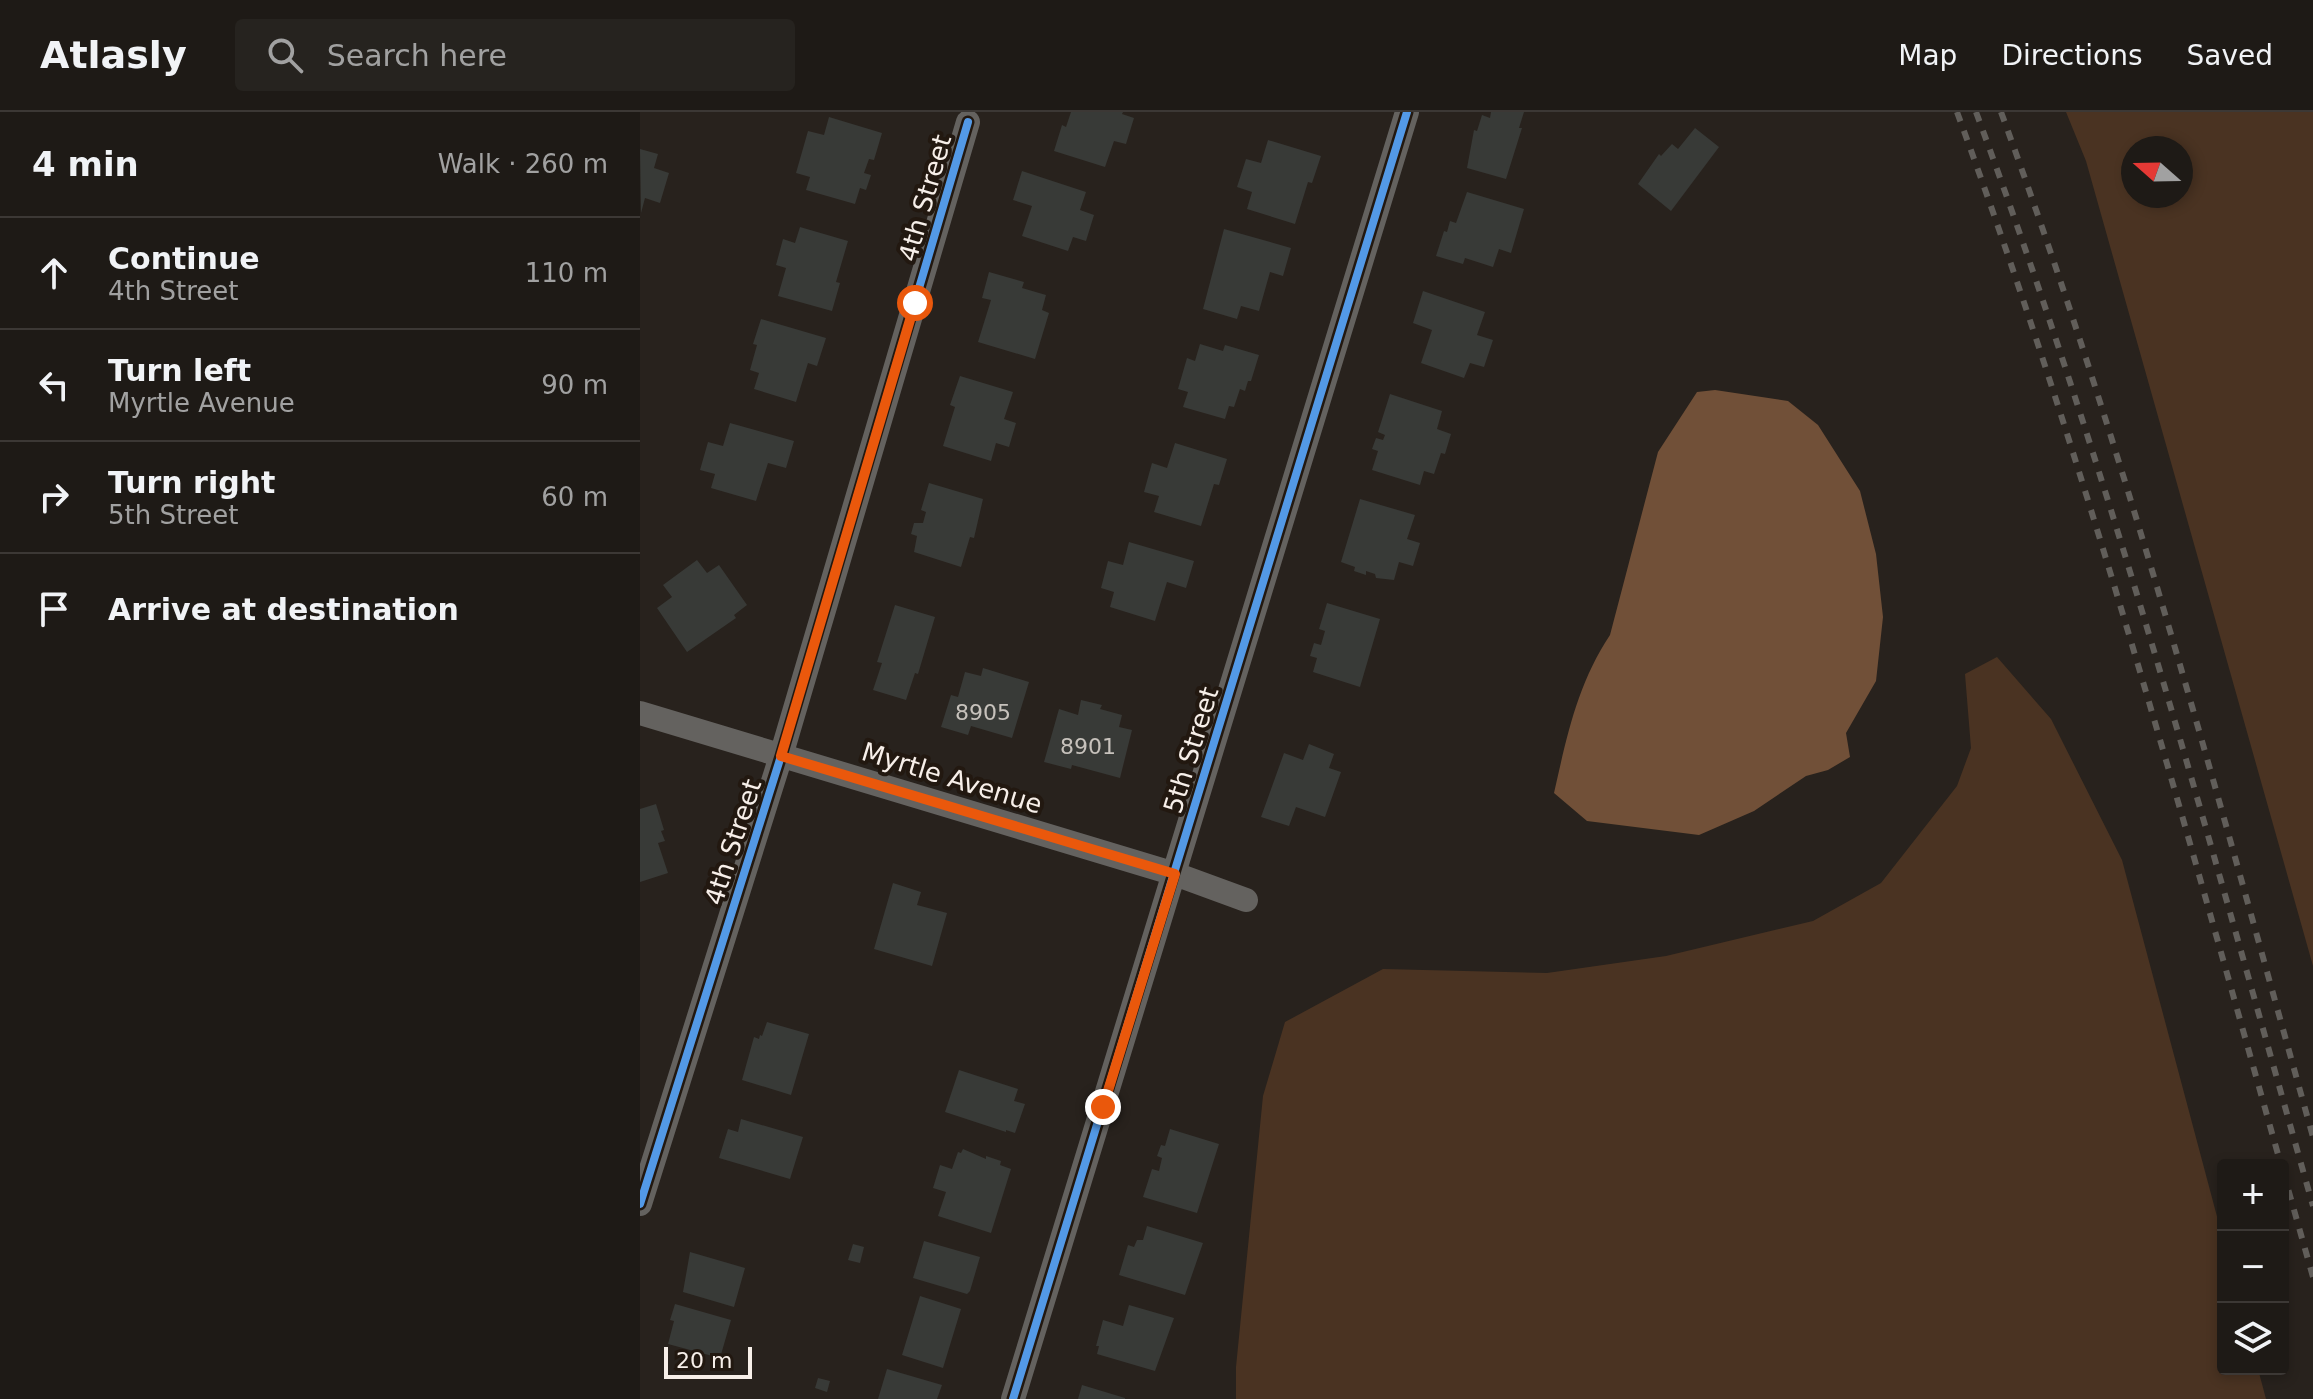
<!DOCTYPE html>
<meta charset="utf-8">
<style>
:root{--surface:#1e1a16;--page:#26231f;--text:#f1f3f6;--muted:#a1a1a1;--line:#3c3835}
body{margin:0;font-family:"DejaVu Sans",sans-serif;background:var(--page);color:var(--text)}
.controls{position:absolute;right:24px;bottom:24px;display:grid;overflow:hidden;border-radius:8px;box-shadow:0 4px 12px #0003}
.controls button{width:72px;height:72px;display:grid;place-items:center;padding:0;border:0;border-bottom:2px solid var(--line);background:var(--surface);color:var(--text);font:40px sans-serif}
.compass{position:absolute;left:1481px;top:24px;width:72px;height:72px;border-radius:50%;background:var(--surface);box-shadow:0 4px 12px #0003;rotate:290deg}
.scale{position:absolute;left:24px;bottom:20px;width:88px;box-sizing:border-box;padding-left:8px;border:4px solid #f7efe9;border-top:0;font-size:22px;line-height:28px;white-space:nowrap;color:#f7efe9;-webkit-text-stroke:6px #221810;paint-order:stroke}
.stop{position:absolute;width:24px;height:24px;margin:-18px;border:6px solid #ea580c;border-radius:50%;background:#fff}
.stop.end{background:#ea580c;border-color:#fff;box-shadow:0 2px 8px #0008}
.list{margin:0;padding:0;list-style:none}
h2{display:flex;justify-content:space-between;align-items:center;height:104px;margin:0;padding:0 32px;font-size:34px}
h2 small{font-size:26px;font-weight:400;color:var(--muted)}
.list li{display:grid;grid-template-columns:52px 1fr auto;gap:24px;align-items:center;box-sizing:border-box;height:112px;padding:0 32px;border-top:2px solid var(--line)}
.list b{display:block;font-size:30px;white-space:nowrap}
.list p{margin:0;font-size:26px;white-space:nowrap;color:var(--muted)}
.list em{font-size:26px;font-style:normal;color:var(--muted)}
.icon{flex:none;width:44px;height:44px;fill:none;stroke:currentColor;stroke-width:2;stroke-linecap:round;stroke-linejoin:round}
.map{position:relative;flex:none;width:1673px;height:1287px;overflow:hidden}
header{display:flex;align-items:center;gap:48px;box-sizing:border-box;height:112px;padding:0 40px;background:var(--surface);border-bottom:2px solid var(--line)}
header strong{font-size:38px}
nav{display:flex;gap:44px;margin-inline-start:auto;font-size:28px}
.search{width:560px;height:72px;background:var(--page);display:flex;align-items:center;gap:20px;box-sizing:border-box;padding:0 28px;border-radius:8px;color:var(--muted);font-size:30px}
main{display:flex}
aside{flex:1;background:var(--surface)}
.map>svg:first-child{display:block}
</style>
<header>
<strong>Atlasly</strong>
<div class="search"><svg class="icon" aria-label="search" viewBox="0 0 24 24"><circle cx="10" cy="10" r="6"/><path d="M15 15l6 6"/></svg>Search here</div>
<nav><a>Map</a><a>Directions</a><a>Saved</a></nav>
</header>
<main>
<aside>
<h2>4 min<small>Walk · 260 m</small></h2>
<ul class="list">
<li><svg class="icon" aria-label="ahead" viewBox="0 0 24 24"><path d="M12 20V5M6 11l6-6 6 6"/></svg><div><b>Continue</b><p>4th Street</p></div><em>110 m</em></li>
<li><svg class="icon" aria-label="left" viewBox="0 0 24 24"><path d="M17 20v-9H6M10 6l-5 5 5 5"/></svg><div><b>Turn left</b><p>Myrtle Avenue</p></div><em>90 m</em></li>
<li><svg class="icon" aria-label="right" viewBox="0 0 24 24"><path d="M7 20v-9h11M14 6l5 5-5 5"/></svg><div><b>Turn right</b><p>5th Street</p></div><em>60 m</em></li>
<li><svg class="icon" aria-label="arrive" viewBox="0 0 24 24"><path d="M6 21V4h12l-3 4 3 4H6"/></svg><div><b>Arrive at destination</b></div></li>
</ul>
</aside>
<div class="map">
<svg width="1673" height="1287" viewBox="0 0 1673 1287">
<rect width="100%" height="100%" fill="#28221d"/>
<path fill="#4a3322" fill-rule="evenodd" d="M 1426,0 L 1673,0 L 1673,854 L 1446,49 ZM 1493,36 L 1541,36 L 1541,84 L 1493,84 Z
M 1357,545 L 1411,607 L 1482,748 L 1583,1127 L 1583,1257 L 1618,1257 L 1626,1287 L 596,1287 L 596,1255 L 623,984 L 645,910 L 743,857 L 907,861 L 1026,844 L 1173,809 L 1241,771 L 1317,674 L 1331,636 L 1325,562 Z"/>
<path fill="#715038" d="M 1075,278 L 1148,289 L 1178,313 L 1220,379 L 1236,442 L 1243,505 L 1236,569 L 1206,621 L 1210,645 L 1188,658 L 1166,664 L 1114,699 L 1059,723 L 947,709 L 914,681 C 927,624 937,573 970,523 L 1018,340 L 1057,280 Z"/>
<path fill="#383a37" d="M 431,0 L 483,0 L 482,2 L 494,6 L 486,32 L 474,29 L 465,55 L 414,39 L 422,13 L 426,15 Z
M 851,0 L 884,0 L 879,16 L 882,16 L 866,67 L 827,56 L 834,18 L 837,19 L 842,3 L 850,6 Z
M 189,5 L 242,21 L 234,48 L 229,47 L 224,61 L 231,63 L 226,78 L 220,76 L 215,92 L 166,78 L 170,65 L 156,61 L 168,19 L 184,23 Z
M 1055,16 L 1079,35 L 1031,99 L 998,72 L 1019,42 L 1021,44 L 1032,32 L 1038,37 Z
M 628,28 L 681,44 L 672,71 L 668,70 L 655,112 L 607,97 L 612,80 L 597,75 L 606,47 L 621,51 Z
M 0,37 L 18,42 L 14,56 L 29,61 L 20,91 L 5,86 L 1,101 Z
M 382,59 L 446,80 L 440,98 L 454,103 L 446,129 L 433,125 L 428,139 L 382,124 L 392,94 L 373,88 Z
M 827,80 L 884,97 L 871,141 L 859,137 L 853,155 L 825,146 L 823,152 L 796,144 L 804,119 L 807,120 L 810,109 L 816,111 Z
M 160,115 L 208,129 L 196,170 L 200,171 L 192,199 L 138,184 L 146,156 L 136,153 L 143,127 L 155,131 Z
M 584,117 L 651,136 L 643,164 L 630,160 L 619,199 L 601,194 L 597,207 L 563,197 Z
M 349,160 L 384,170 L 382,176 L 406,183 L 402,198 L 409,201 L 395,247 L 338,230 L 351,188 L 342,186 Z
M 783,179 L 845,200 L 837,223 L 853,228 L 844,255 L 830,251 L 824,266 L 781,251 L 792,218 L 773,211 Z
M 121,207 L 186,226 L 177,254 L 168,251 L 156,290 L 114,277 L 119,261 L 110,258 L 117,233 L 113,232 Z
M 560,232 L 583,239 L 585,233 L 619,243 L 611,269 L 608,269 L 605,279 L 600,277 L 594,295 L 589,294 L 585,307 L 543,295 L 548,280 L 538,277 L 547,246 L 555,249 Z
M 320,264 L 373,280 L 364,307 L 376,311 L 369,335 L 356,331 L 351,349 L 303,334 L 315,295 L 310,293 Z
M 750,282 L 802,299 L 797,317 L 811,322 L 805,342 L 801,341 L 794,362 L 784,359 L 780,373 L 732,358 L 738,339 L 732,337 L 736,326 L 743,328 L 745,323 L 738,320 Z
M 90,311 L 154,329 L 146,356 L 128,351 L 116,389 L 71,376 L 75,362 L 60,358 L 68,330 L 83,334 Z
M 535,331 L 587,347 L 579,373 L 574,372 L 561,414 L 514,400 L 519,384 L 504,380 L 512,351 L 527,356 Z
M 289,371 L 343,387 L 334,426 L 330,425 L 321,455 L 274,440 L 277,424 L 271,422 L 274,411 L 283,411 L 286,400 L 281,398 Z
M 720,387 L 775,403 L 767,427 L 780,431 L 773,454 L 759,450 L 754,468 L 736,466 L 735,462 L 726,459 L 726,463 L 714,459 L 715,455 L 701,450 Z
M 489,430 L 554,449 L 546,476 L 527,470 L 515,509 L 470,495 L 474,480 L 461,476 L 468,449 L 483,453 Z
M 57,448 L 67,461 L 79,453 L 107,493 L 94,503 L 96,506 L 47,540 L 17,496 L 32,485 L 23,473 Z
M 687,491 L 740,507 L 720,575 L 673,560 L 677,546 L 670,544 L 674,531 L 681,533 L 685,519 L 679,517 Z
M 255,493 L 295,505 L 278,562 L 275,561 L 266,588 L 233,578 L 242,551 L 237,550 Z
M 343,556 L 389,570 L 372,626 L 331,614 L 328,623 L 301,615 L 311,583 L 318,585 L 325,560 L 341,564 Z
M 441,588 L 462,593 L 460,597 L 482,603 L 479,615 L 492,618 L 480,666 L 432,653 L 431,657 L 404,650 L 419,597 L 438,603 Z
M 669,632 L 694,642 L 689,656 L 701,660 L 685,705 L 656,695 L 649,714 L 621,705 L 644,641 L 663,648 Z
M 16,692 L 24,718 L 21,719 L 25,729 L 18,731 L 28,761 L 0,770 L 0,697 Z
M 253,771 L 281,780 L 277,793 L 307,801 L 292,854 L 234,837 Z
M 127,910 L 169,922 L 151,983 L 102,968 L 114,925 L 119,927 L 120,923 L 122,924 Z
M 319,958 L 378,977 L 374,989 L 385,992 L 375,1021 L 366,1018 L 366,1020 L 305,1000 Z
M 101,1007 L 163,1025 L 150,1067 L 79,1046 L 88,1017 L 98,1020 Z
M 530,1017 L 579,1032 L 557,1101 L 503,1085 L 512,1057 L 519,1059 L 522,1046 L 517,1044 L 521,1033 L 525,1034 Z
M 323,1037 L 346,1047 L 346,1044 L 361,1049 L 360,1053 L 371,1057 L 351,1121 L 298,1104 L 306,1080 L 293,1076 L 300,1053 L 312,1057 L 318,1040 L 321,1041 Z
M 507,1114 L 563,1131 L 545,1183 L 479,1163 L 488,1133 L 494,1135 L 497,1128 L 503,1128 Z
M 284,1129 L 340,1145 L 330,1179 L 327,1182 L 273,1166 Z
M 213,1132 L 224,1135 L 220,1151 L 208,1148 Z
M 50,1140 L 105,1156 L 94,1195 L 43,1180 Z
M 280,1184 L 321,1197 L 303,1256 L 262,1243 Z
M 35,1192 L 91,1208 L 80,1246 L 28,1232 L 34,1209 L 30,1208 Z
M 489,1193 L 534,1206 L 515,1259 L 457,1242 L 459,1234 L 456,1234 L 463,1208 L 483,1214 Z
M 247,1257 L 302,1273 L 297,1287 L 238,1287 Z
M 178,1266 L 190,1269 L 187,1280 L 175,1276 Z
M 442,1273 L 485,1286 L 485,1287 L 438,1287 Z"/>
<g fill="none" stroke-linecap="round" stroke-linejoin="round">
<path stroke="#64625f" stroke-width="24" d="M 0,601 L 535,762 L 606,788
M 0,1092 L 141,644 L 328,10
M 373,1287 L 767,0"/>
<path stroke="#615e5a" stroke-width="6" stroke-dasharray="10 10" stroke-linecap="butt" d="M 1317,0 C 1444,345 1541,699 1641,1053
M 1336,0 C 1469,358 1569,727 1673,1094
M 1361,0 C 1484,335 1577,681 1673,1025
M 1643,1059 L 1673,1165"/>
<g stroke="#221810" stroke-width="13">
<path id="cycleway" d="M 0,1092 L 141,644 L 328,10
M 373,1287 L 767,0"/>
</g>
<use href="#cycleway" stroke="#5399e6" stroke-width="8"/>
</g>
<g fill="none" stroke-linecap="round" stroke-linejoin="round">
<path stroke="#ea580c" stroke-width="10" d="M 275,191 L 141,644 L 535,762 L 463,995"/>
</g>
<g text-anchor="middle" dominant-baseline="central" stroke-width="8" stroke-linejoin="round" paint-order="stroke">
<g font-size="22" fill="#c7c2bc">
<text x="343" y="600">8905</text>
<text x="448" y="634">8901</text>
</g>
<g font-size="26" fill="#f7efe9" stroke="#221810">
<text transform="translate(285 86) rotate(-74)">4th Street</text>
<text transform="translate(551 638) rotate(-73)">5th Street</text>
<text transform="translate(312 666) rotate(17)">Myrtle Avenue</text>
<text transform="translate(93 730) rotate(-72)">4th Street</text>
</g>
</g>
</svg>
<div class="controls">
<button>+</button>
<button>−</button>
<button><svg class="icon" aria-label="layers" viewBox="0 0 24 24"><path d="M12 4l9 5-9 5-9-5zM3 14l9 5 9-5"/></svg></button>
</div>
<svg class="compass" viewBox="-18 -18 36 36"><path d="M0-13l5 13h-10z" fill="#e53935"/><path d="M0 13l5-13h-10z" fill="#a1a1a1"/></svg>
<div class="scale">20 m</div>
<div class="stop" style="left:275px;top:191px"></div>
<div class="stop end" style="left:463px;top:995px"></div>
</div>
</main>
